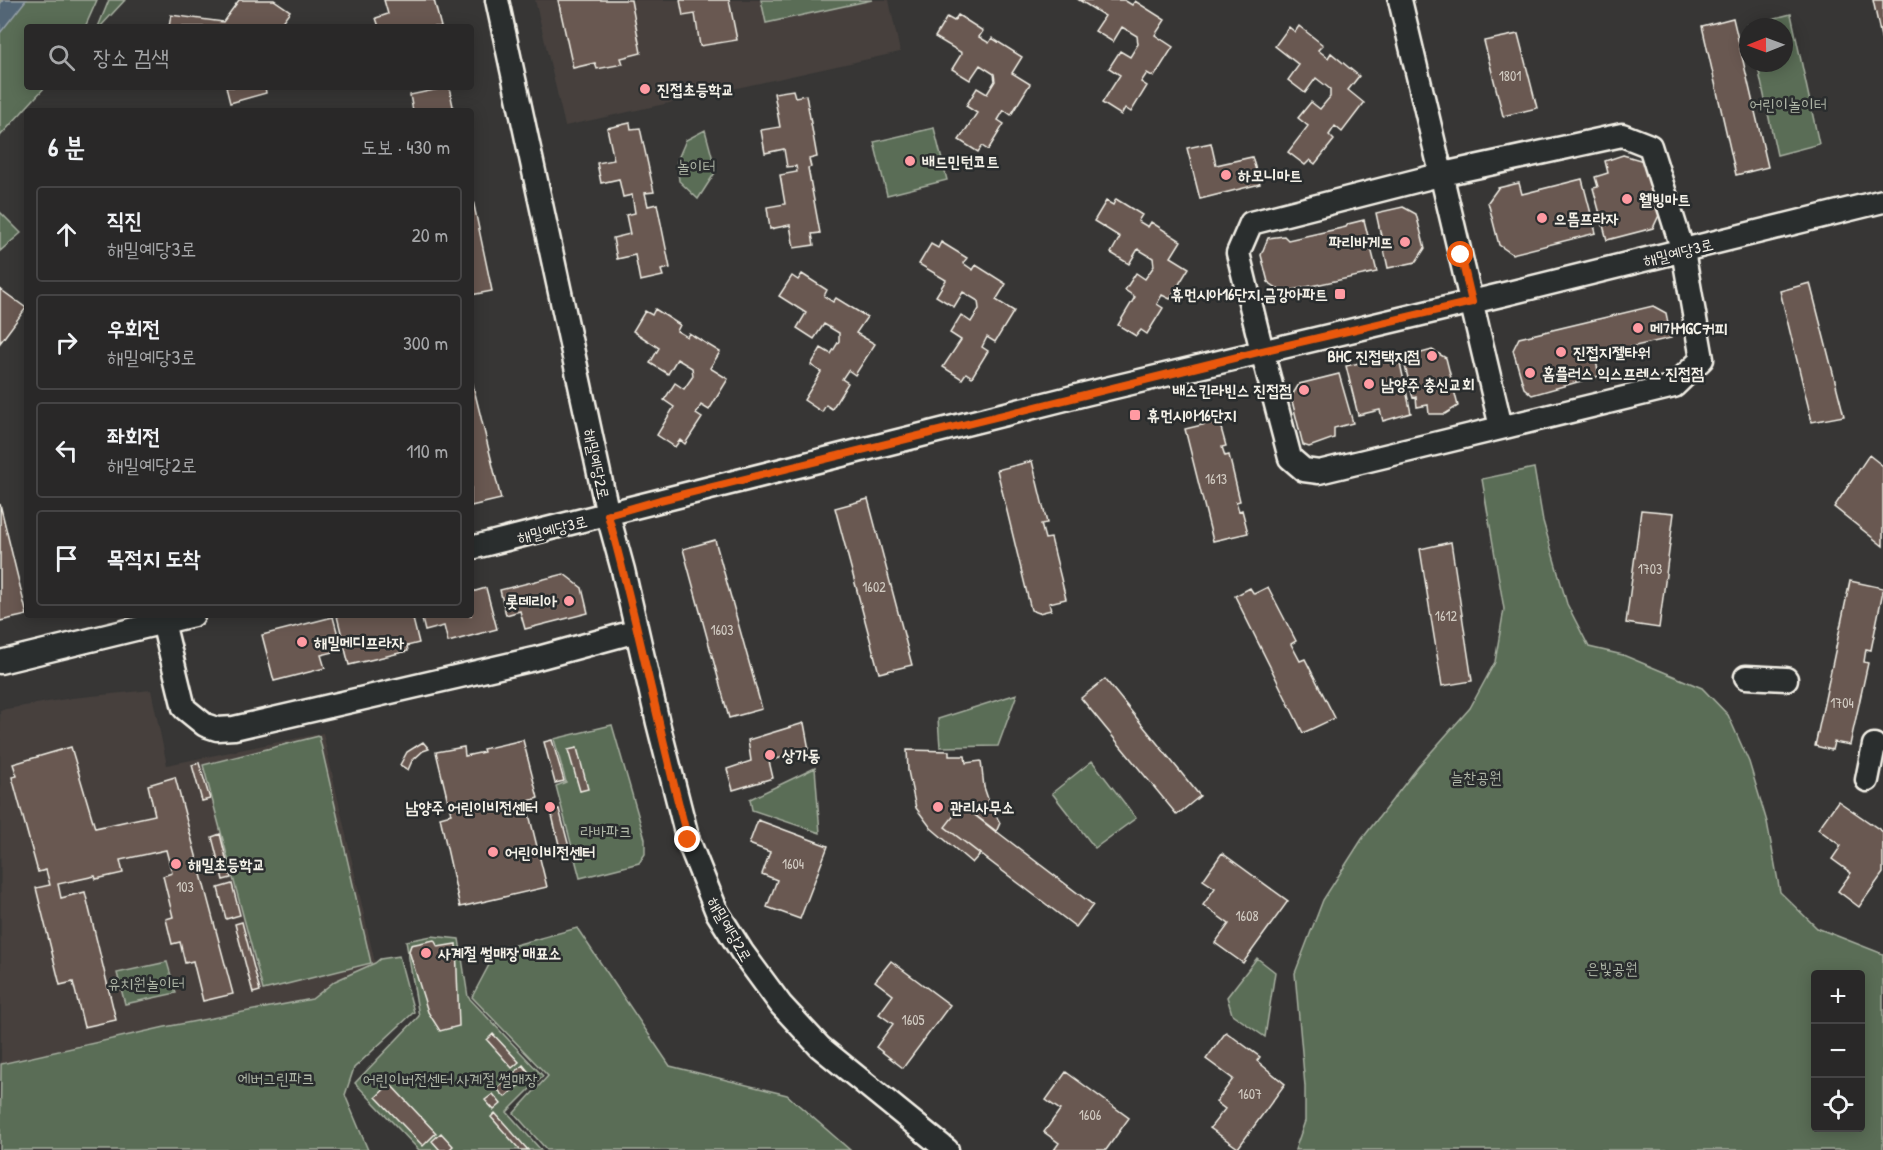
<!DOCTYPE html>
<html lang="ko">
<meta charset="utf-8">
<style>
:root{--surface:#292828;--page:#353434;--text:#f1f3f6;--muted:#a5a6a8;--line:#454445}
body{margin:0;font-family:"Patrick Hand","Poor Story",sans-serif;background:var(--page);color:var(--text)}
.controls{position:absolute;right:18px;bottom:18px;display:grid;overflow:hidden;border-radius:6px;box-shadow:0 3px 15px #0003}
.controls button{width:54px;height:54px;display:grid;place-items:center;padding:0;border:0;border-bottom:2px solid var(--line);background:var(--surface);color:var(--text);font:30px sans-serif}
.compass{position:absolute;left:1739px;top:18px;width:54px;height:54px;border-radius:50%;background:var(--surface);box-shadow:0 3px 15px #0003;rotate:269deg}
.stop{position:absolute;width:18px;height:18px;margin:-14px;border:4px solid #ea580c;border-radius:50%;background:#fff}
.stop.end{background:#ea580c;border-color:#fff;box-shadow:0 2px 6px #0008}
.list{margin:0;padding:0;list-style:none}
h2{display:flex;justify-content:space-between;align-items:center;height:78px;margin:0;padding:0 24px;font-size:26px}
h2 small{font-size:20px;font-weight:400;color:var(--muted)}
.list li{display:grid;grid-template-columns:39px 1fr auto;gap:18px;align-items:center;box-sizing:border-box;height:96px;margin:0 12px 12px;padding:0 12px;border:2px solid var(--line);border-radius:6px}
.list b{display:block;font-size:22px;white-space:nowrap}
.list p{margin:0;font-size:20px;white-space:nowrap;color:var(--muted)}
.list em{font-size:20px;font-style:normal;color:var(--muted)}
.icon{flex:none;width:33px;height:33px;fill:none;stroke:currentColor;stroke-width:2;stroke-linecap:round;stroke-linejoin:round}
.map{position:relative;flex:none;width:1883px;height:1150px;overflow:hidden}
.search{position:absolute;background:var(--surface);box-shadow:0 3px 15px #0003;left:24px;top:24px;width:450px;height:66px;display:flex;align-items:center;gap:15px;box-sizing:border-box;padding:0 21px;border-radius:6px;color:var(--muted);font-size:22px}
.panel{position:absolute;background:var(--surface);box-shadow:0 3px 15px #0003;left:24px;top:108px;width:450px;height:510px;border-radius:6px}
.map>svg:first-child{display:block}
</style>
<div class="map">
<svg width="1883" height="1150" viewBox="0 0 1883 1150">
<rect width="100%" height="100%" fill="#373635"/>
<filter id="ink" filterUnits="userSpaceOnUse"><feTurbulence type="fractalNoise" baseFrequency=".0167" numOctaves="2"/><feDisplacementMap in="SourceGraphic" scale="12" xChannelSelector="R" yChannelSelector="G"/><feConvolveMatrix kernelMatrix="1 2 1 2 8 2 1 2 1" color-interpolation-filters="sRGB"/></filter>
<g filter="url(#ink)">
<path fill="#46403d" d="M 535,0 L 889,0 L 900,52 L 565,126 Z
M 151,690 L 167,765 L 323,733 L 375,963 L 335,981 L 312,999 L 165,1027 L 1,1064 L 0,710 L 72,698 Z"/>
<path fill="#5a6d57" stroke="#a7afa0" stroke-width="1.5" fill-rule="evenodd" d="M 0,0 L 97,0 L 85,27 L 27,27 L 27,87 L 45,87 L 0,136 Z
M 109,0 L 125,0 L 100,27 L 98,27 Z
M 761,0 L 872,0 L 766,23 Z
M 1791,14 L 1819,144 L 1777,155 L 1757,63 L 1784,63 L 1784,27 L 1749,27 L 1748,25 Z
M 934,128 L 947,180 L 887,195 L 874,142 Z
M 705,130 L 716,171 L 698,199 L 679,181 L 677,161 L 686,140 Z
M 0,212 L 21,233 L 0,251 Z
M 1534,468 L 1543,521 L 1567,604 L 1589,647 L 1623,655 L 1702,688 L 1728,715 L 1749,762 L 1767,822 L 1780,892 L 1817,928 L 1883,954 L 1883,1150 L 1295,1150 L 1305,1121 L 1305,1086 L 1295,973 L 1323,900 L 1362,839 L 1418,767 L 1470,708 L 1495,662 L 1504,609 L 1482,479 ZM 1816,974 L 1860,974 L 1860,1128 L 1816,1128 Z
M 1017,694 L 998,746 L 940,747 L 938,719 Z
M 612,725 L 645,839 L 645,854 L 639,863 L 580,878 L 556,786 L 566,782 L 554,739 Z
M 319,736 L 371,963 L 263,990 L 203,765 Z
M 1092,761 L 1136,818 L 1095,848 L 1052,793 Z
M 815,768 L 820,833 L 752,810 L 750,799 Z
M 577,928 L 670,1066 L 787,1095 L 850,1150 L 547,1150 L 514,1113 L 548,1076 L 472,997 L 497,950 Z
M 432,936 L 459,939 L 468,997 L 543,1076 L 507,1112 L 541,1150 L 419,1150 L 355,1083 L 419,1016 L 406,941 Z
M 399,956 L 414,1012 L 354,1068 L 345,1095 L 368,1150 L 0,1150 L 1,1064 L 165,1027 L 312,999 L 335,981 L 375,963 L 380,959 Z
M 1257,958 L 1275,972 L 1265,1037 L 1232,1014 L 1227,997 Z
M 167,962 L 176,993 L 125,1004 L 117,973 Z"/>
<path fill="#536676" stroke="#939ea4" stroke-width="1.5" d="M 3,0 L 26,0 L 0,33 L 0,4 Z"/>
<path fill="#695851" stroke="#f4f1e8" stroke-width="1.5" d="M 239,0 L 274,0 L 290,11 L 278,27 L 169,27 L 171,15 L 223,22 Z
M 384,0 L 434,0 L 441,27 L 379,27 L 376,18 L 388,14 Z
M 558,0 L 631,0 L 641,53 L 621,58 L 623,64 L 597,69 L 595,63 L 573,68 Z
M 680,0 L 729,0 L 737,40 L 700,46 L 695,14 L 683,16 Z
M 1079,0 L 1124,0 L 1132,5 L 1135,1 L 1165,20 L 1155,35 L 1173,47 L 1154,77 L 1147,73 L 1141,82 L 1147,86 L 1131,112 L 1125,108 L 1121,115 L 1102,103 L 1120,75 L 1109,68 L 1120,51 L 1130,57 L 1138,44 L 1137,36 L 1122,27 L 1113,42 L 1095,31 L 1105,16 Z
M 1873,0 L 1883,0 L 1883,46 Z
M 958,15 L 983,31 L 979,37 L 989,43 L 992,38 L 1022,57 L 1012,73 L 1030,84 L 1011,115 L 1004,110 L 998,120 L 1004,124 L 988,150 L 982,146 L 978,152 L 959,140 L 977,113 L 966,106 L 977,88 L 987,94 L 995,81 L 994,74 L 980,65 L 970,80 L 952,69 L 962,53 L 935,37 L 947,17 L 954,21 Z
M 1733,18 L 1768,167 L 1736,175 L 1702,26 Z
M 1299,26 L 1323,45 L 1318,50 L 1328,58 L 1331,53 L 1359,76 L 1348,90 L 1364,103 L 1342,132 L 1335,126 L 1329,135 L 1334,140 L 1315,164 L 1310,160 L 1305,165 L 1288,152 L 1308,126 L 1298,118 L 1311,102 L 1320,109 L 1330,97 L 1330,89 L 1316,78 L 1305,93 L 1288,80 L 1299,65 L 1275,46 L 1289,27 L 1295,32 Z
M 1518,34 L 1537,108 L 1503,116 L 1484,41 Z
M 226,87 L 265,87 L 266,93 L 230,103 Z
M 449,87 L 454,111 L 413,111 L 410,95 Z
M 793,90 L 795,97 L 806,95 L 817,157 L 809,159 L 811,167 L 808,168 L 820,233 L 812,234 L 814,245 L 794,248 L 790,225 L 770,229 L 767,207 L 785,204 L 780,175 L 797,172 L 796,166 L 787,167 L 784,149 L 765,153 L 761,130 L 780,127 L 774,93 Z
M 630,123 L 631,129 L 640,128 L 654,192 L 645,193 L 648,206 L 657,204 L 670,268 L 661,270 L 663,276 L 640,281 L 635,255 L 617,259 L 613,238 L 630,234 L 626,215 L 635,213 L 632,195 L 623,197 L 619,179 L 601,183 L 597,163 L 614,160 L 607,128 Z
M 1211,143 L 1216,165 L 1252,157 L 1260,184 L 1200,199 L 1187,148 Z
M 1623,155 L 1644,161 L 1661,211 L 1653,228 L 1607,240 L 1593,188 L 1598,187 L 1595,177 L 1608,173 L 1605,161 Z
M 1582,179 L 1596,233 L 1512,254 L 1499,245 L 1488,202 L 1498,188 L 1519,183 L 1522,194 Z
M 471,191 L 492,291 L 471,295 Z
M 1116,199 L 1142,215 L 1138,221 L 1148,227 L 1151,222 L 1181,241 L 1171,257 L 1189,268 L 1170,299 L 1162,295 L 1157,304 L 1163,308 L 1147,334 L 1141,330 L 1136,336 L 1118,325 L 1135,297 L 1125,290 L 1136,273 L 1145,279 L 1154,266 L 1153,258 L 1138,249 L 1129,264 L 1111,253 L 1120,237 L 1094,221 L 1106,201 L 1113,205 Z
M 1403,207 L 1416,214 L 1425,248 L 1416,262 L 1388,268 L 1376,213 Z
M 1364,220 L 1377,272 L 1283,292 L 1268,282 L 1261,255 L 1268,238 L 1284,236 L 1288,240 L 1346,227 L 1348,224 Z
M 941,242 L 967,258 L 963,263 L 973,270 L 976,265 L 1006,284 L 996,300 L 1014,311 L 995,342 L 987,337 L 982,347 L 988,351 L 972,377 L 966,373 L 962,379 L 943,367 L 961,340 L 950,333 L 961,315 L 971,322 L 979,309 L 978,301 L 963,292 L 954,307 L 936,296 L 946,280 L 919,264 L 931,244 L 938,248 Z
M 802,274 L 827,290 L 824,296 L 833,302 L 836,298 L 867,317 L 856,333 L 875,344 L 855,375 L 848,370 L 842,379 L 848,383 L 832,409 L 826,405 L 822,412 L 804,400 L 821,372 L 811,365 L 821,348 L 831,354 L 839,341 L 839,333 L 824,324 L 814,339 L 797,328 L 806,313 L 779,296 L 792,276 L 798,280 Z
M 1810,283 L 1844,416 L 1812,422 L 1780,291 Z
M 0,289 L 26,308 L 0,343 Z
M 1653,306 L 1666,313 L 1671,338 L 1595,355 L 1599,376 L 1532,395 L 1524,388 L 1513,350 L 1519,338 Z
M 655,309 L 680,325 L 677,331 L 687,337 L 689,333 L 720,352 L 710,368 L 728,379 L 709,410 L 701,405 L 696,414 L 702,418 L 685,444 L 680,440 L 675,447 L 657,435 L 674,407 L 664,400 L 675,383 L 684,389 L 693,376 L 692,368 L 677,359 L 668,374 L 650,363 L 659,348 L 633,331 L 645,311 L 652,315 Z
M 1432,350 L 1446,358 L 1458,406 L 1445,414 L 1429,414 L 1428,405 L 1417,407 L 1416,397 L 1413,398 L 1403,358 Z
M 1398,354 L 1411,413 L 1383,421 L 1380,410 L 1358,415 L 1346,366 Z
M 1339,374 L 1353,423 L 1334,428 L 1334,438 L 1309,447 L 1303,445 L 1291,397 L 1299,384 Z
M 471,377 L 501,499 L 471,506 Z
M 1219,421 L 1226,446 L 1222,447 L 1225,456 L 1229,455 L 1240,501 L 1236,502 L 1239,511 L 1242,510 L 1248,533 L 1213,541 L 1185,429 Z
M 1869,455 L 1883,466 L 1883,546 L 1834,507 Z
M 1032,461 L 1047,523 L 1041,524 L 1045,539 L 1051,538 L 1066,599 L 1049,603 L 1051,610 L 1039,613 L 1031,610 L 997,470 Z
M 868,499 L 912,665 L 879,673 L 835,508 Z
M 0,504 L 27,615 L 0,621 Z
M 1641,510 L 1674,513 L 1659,628 L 1626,623 Z
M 715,540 L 762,709 L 729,718 L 683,549 Z
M 1451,542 L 1472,681 L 1442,686 L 1420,549 Z
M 564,574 L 582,588 L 588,613 L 525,629 L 520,611 L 506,615 L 500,590 Z
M 1850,581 L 1883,588 L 1883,591 L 1871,650 L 1866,649 L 1864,662 L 1868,663 L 1850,745 L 1834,742 L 1832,750 L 1815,746 Z
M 1268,587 L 1296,641 L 1291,644 L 1300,661 L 1305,659 L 1335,718 L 1303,733 L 1235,596 L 1250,588 L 1254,594 Z
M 471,588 L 472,592 L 486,588 L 497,629 L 448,642 L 444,626 L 425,631 L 421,615 L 471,615 Z
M 342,615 L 412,615 L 419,643 L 407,646 L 408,651 L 349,665 L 337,616 Z
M 333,617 L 342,650 L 321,655 L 325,668 L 274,681 L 262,635 Z
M 1105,679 L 1200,796 L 1177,815 L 1081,698 Z
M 804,723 L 809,750 L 769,761 L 773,778 L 733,790 L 727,769 L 751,761 L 748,740 Z
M 523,740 L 538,798 L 526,802 L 547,887 L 460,907 L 440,817 L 451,814 L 436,752 L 464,747 L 465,756 L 484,752 L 483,749 Z
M 552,740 L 564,781 L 555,783 L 544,742 Z
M 423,742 L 429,749 L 423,751 L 412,761 L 408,770 L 400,765 L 407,752 Z
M 71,747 L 95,828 L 155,815 L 148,785 L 175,777 L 233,994 L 203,1001 L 193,961 L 185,963 L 180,942 L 172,944 L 166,919 L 173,917 L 163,876 L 172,873 L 166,850 L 120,860 L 123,873 L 96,879 L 95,876 L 58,884 L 61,898 L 85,892 L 116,1020 L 84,1027 L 73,982 L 60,985 L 36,888 L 50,885 L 46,870 L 38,872 L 12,777 L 17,776 L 13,764 Z
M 577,748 L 588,789 L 580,791 L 568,750 Z
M 907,750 L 949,751 L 949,756 L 965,756 L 966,763 L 981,761 L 984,787 L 989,802 L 1000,823 L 996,832 L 962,805 L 945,827 L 980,854 L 972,863 L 931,828 L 916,808 L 908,771 Z
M 199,763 L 210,799 L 202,801 L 192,765 Z
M 1838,801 L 1883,832 L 1883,873 L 1859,907 L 1838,891 L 1851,873 L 1832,859 L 1841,846 L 1818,829 Z
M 962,805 L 1093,905 L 1076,927 L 945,827 Z
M 559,809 L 570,851 L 561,853 L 551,811 Z
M 758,820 L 828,846 L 800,919 L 767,907 L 777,880 L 762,874 L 770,852 L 749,844 Z
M 220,834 L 231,878 L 223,880 L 212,837 Z
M 1222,853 L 1288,901 L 1243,963 L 1215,943 L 1229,924 L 1203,905 L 1215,888 L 1203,880 Z
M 232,884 L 240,915 L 226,919 L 218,888 Z
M 242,922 L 260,991 L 253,993 L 235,924 Z
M 434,940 L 438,947 L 456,944 L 459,1026 L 440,1031 L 428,1012 L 409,951 L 411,945 Z
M 891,961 L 950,1005 L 903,1068 L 876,1047 L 893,1024 L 879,1014 L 893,995 L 875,981 Z
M 1226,1032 L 1260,1057 L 1257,1061 L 1285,1084 L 1238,1148 L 1210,1128 L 1225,1109 L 1216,1102 L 1233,1079 L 1206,1059 Z
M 493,1034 L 519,1062 L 512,1068 L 487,1040 Z
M 523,1065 L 531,1075 L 522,1083 L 514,1073 Z
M 1066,1072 L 1129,1118 L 1106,1150 L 1054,1150 L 1059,1143 L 1044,1132 L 1060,1110 L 1046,1100 Z
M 511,1076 L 519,1085 L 505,1097 L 497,1089 Z
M 390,1084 L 436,1133 L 423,1146 L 376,1097 Z
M 493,1094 L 501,1104 L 494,1110 L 485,1100 Z
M 495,1113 L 528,1150 L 520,1150 L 491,1117 Z
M 441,1133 L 453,1146 L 449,1150 L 440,1150 L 432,1141 Z"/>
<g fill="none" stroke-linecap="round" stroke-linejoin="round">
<g stroke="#f4f1e8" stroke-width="27">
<path id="minor" d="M 497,0 L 608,515 L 623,570 L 658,723 L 688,840 L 717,912 L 742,952 L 781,1005 L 820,1047 L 947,1150
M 1400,0 L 1501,427
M 1622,135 L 1650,146 L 1683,251 L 1702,359 L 1674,386 L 1319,472 L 1304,470 L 1290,458 L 1262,351 L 1238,253 L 1251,223 L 1443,174 Z
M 471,548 L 1085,394 L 1501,295 L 1883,201
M 163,622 L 184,708 L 205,725 L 217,729 L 234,728 L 534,659 L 637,631
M 0,662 L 193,615
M 1746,677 L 1786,679
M 1867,780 L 1874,745"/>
</g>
<use href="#minor" stroke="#2a2d2e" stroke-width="22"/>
</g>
</g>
<g fill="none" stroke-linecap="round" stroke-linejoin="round" filter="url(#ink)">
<path stroke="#ea580c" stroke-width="8" d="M 688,840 C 659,732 638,622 608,515 L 660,500 L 1262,351 L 1472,302 L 1461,255"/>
</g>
<g fill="#ff9aa2" stroke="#2a2d2e" stroke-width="2">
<circle cx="645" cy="89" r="6"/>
<circle cx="910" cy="161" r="6"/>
<circle cx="1226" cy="175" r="6"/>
<circle cx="1627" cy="199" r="6"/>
<circle cx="1542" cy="218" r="6"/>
<circle cx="1405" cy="242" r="6"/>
<rect x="1334" y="288" width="12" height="12" rx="3"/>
<circle cx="1638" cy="328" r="6"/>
<circle cx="1561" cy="352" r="6"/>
<circle cx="1432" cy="356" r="6"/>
<circle cx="1530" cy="373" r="6"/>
<circle cx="1369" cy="384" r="6"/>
<circle cx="1304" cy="390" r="6"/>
<rect x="1129" y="409" width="12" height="12" rx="3"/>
<circle cx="569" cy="601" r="6"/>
<circle cx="302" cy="642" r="6"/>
<circle cx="770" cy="755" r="6"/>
<circle cx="550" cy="807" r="6"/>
<circle cx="938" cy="807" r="6"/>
<circle cx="493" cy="852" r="6"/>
<circle cx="176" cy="864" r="6"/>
<circle cx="426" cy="953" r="6"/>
</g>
<g text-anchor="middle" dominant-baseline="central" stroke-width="5" stroke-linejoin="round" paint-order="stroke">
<g font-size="14" fill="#d1cbc2">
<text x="1510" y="75">1801</text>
<text x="1216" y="478">1613</text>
<text x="1650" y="568">1703</text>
<text x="874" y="586">1602</text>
<text x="1446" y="615">1612</text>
<text x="722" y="629">1603</text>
<text x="1842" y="702">1704</text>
<text x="793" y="863">1604</text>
<text x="185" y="886">103</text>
<text x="1247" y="915">1608</text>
<text x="913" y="1019">1605</text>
<text x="1250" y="1093">1607</text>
<text x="1090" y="1114">1606</text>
</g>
<g font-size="16" font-weight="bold" fill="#f4f1e8" stroke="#2a2d2e" text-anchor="start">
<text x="657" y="89">진접초등학교</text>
<text x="922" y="161">배드민턴코트</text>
<text x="1238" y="175">하모니마트</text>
<text x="1639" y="199">웰빙마트</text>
<text x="1554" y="218">으뜸프라자</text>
<text x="1393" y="242" text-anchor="end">파리바게뜨</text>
<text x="1328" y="294" text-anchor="end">휴먼시아16단지.금강아파트</text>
<text x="1650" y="328">메가MGC커피</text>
<text x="1573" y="352">진접지젤타워</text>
<text x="1420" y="356" text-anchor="end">BHC 진접택지점</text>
<text x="1542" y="373">홈플러스 익스프레스 진접점</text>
<text x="1381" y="384">남양주 충신교회</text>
<text x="1292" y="390" text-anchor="end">배스킨라빈스 진접점</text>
<text x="1147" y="415">휴먼시아16단지</text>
<text x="557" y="601" text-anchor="end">롯데리아</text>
<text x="314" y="642">해밀메디프라자</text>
<text x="782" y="755">상가동</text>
<text x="538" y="807" text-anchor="end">남양주 어린이비전센터</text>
<text x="950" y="807">관리사무소</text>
<text x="505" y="852">어린이비전센터</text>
<text x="188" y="864">해밀초등학교</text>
<text x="438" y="953">사계절 썰매장 매표소</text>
</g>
<g font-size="16" fill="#afb6a7" stroke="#2a2d2e">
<text x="1788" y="104">어린이놀이터</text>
<text x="696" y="166">놀이터</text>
<text x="1476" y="777">늘찬공원</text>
<text x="606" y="831">라바파크</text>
<text x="1612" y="968">은빛공원</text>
<text x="146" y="983">유치원놀이터</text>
<text x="276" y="1078">에버그린파크</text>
<text x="450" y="1079">어린이버전센터 사계절 썰매장</text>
</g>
<g font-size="16" fill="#f4f1e8" stroke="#2a2d2e">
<text transform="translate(1678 252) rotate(-14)">해밀예당3로</text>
<text transform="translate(597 464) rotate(78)">해밀예당2로</text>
<text transform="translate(552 529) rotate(-14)">해밀예당3로</text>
<text transform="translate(730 929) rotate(60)">해밀예당2로</text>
</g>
</g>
</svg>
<div class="controls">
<button>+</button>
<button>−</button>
<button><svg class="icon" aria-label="locate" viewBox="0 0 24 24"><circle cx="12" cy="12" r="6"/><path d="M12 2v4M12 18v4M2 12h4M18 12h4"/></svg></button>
</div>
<svg class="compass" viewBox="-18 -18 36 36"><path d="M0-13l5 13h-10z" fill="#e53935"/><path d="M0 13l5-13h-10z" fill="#a5a6a8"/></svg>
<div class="stop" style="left:1461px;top:255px"></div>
<div class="stop end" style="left:688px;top:840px"></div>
<div class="search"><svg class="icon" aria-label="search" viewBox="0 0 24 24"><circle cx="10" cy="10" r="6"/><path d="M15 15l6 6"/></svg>장소 검색</div>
<section class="panel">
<h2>6 분<small>도보 · 430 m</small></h2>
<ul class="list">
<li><svg class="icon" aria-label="ahead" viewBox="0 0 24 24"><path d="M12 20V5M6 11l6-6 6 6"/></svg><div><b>직진</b><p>해밀예당3로</p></div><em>20 m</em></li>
<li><svg class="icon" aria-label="right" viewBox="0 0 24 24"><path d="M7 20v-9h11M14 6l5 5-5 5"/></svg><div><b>우회전</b><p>해밀예당3로</p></div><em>300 m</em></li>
<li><svg class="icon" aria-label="left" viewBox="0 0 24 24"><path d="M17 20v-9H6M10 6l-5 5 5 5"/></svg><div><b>좌회전</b><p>해밀예당2로</p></div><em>110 m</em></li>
<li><svg class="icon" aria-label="arrive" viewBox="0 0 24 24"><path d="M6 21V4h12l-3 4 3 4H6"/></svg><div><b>목적지 도착</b></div></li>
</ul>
</section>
</div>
